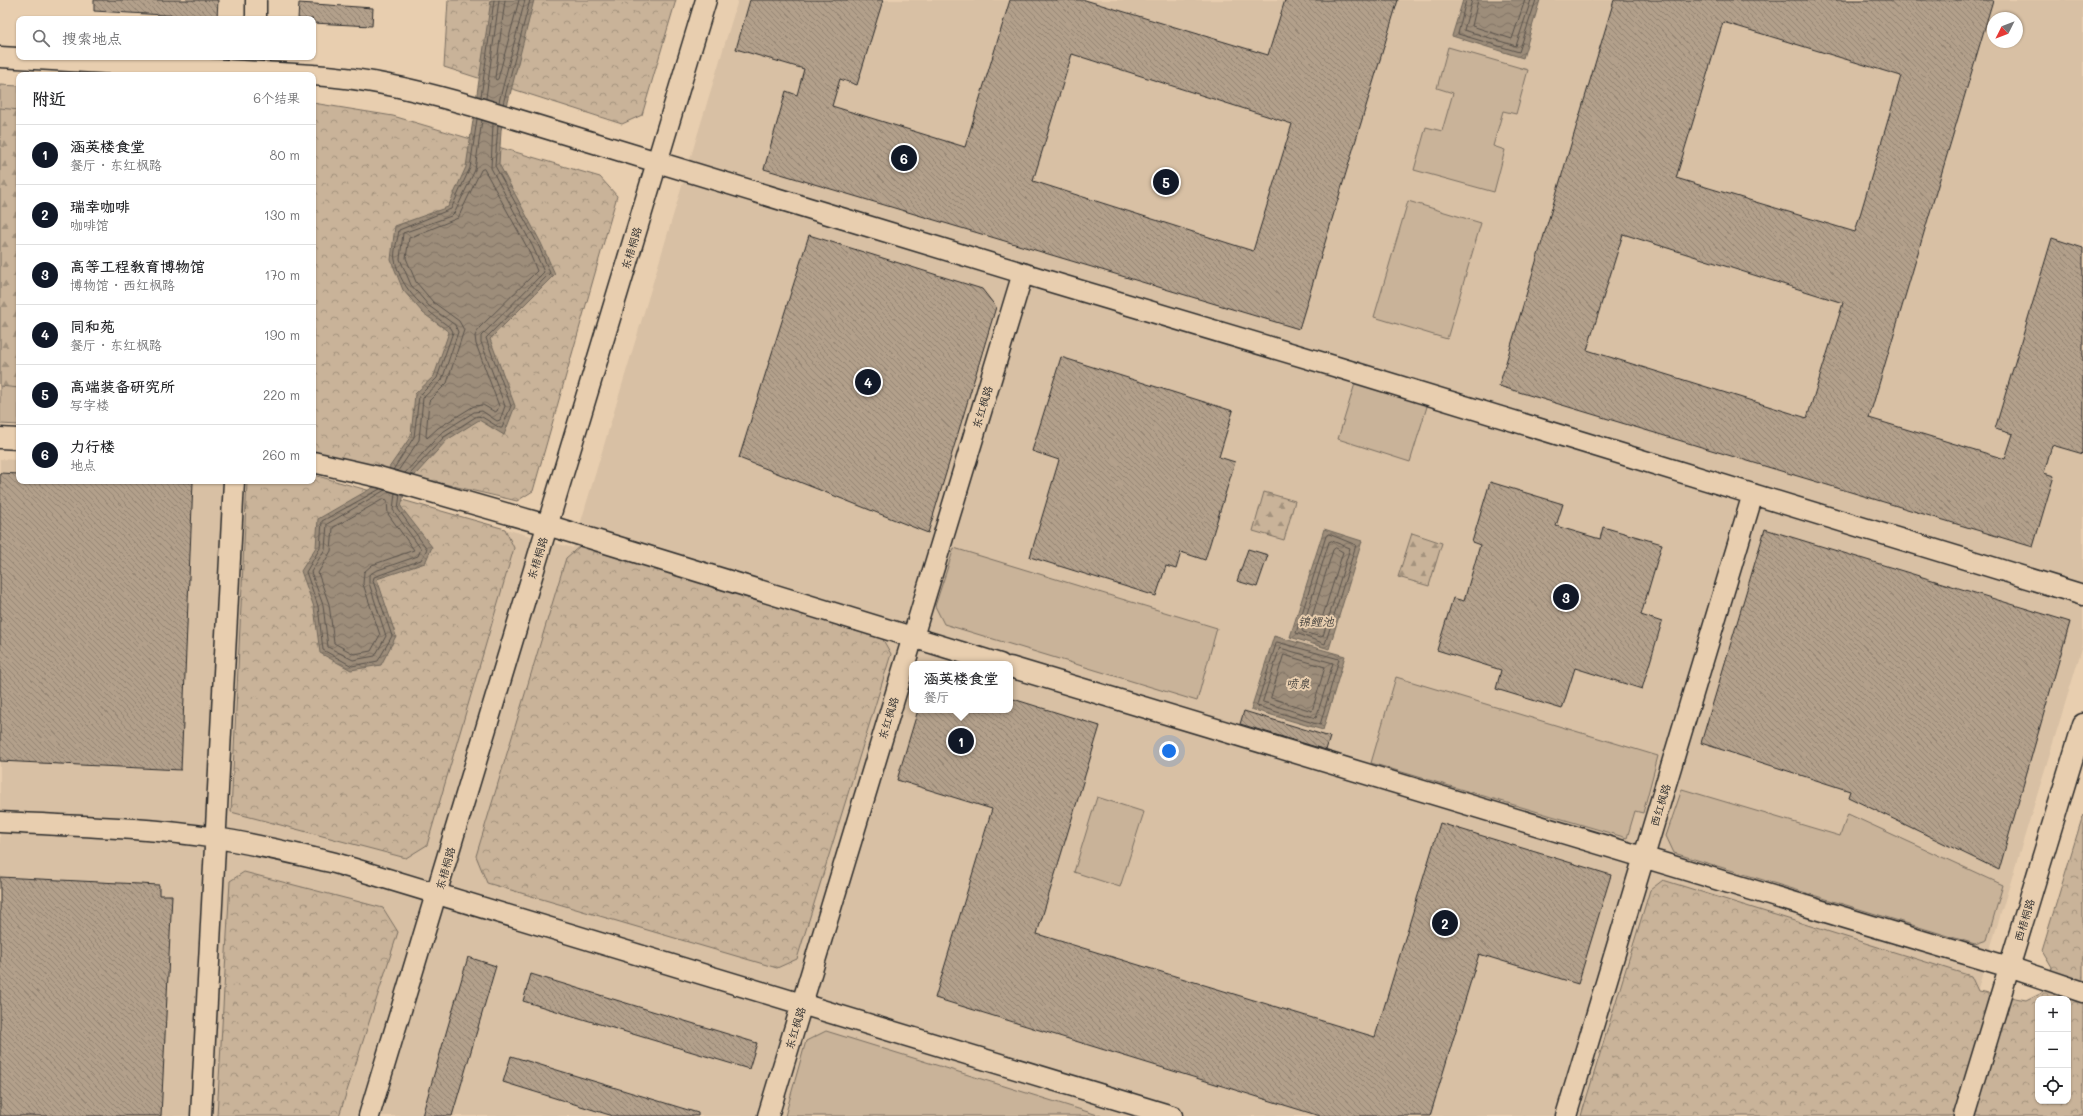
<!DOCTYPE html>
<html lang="zh">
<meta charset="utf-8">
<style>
:root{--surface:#fff;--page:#f2f2f2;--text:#202124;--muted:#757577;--line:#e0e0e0;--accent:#111827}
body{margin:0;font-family:Mali,"LXGW WenKai TC",sans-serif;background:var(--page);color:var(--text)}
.controls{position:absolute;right:12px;bottom:12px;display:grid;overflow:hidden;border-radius:8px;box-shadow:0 1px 3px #0004}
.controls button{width:36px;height:36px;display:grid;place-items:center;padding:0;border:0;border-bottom:1px solid var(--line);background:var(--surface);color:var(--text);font:20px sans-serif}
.compass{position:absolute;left:1987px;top:12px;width:36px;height:36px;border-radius:50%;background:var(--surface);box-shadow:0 1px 3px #0004;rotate:228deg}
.you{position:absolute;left:1169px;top:751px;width:14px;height:14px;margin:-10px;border:3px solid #fff;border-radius:50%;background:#1a73e8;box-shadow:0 0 0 6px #1a73e833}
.badge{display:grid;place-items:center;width:26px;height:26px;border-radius:50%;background:var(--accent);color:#fff;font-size:13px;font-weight:700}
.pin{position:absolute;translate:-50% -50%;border:2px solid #fff;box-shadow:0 1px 4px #0006}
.popup{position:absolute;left:909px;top:661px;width:104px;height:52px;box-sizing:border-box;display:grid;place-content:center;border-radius:8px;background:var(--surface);filter:drop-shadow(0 1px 3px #0005);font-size:13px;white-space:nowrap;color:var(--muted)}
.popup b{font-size:15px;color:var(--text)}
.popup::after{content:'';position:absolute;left:50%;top:100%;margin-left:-8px;border:8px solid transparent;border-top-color:var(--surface)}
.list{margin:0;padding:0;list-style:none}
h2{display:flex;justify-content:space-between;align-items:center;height:52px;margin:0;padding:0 16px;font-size:17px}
h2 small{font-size:13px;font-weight:400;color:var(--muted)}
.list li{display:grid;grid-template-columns:26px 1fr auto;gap:12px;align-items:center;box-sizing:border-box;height:60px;padding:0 16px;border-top:1px solid var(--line)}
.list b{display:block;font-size:15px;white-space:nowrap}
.list p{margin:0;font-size:13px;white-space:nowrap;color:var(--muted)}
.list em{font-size:13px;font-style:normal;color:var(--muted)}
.icon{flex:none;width:22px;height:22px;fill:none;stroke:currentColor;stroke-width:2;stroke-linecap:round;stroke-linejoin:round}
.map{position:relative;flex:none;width:2083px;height:1116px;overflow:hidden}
.search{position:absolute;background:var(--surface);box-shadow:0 1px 3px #0004;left:16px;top:16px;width:300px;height:44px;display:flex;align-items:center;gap:10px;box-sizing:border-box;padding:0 14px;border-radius:8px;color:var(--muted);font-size:15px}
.panel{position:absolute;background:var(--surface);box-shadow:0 1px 3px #0004;left:16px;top:72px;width:300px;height:412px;border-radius:8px}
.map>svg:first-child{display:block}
</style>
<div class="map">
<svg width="2083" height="1116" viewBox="0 0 2083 1116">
<defs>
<pattern id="forest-firs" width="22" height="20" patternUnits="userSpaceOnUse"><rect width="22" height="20" fill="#c9b399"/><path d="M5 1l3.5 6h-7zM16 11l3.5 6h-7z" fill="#a3927d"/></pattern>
<pattern id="park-crowns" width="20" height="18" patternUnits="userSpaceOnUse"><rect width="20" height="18" fill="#c9b399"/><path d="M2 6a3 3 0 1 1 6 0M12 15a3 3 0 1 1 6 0" fill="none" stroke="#a3927d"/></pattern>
<pattern id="water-waves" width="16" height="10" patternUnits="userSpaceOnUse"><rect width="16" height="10" fill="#9d8d7a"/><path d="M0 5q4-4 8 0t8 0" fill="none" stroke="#807364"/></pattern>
<pattern id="building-back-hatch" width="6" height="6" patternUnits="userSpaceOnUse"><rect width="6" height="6" fill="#b3a08b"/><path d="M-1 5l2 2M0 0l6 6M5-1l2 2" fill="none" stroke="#928372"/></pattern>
</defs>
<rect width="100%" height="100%" fill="#e8ceaf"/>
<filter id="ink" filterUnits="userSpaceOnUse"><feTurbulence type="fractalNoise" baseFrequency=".025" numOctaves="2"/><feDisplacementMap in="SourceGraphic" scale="8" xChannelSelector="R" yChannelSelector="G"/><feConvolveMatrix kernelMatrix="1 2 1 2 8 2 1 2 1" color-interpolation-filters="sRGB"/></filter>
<g filter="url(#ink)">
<path fill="#d8c0a4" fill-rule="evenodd" d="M 738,0 L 2083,0 L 2083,645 L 1939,1116 L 0,1116 L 0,459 L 19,460 L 19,481 L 313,481 L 314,475 L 573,548 ZM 1993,18 L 2017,18 L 2017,42 L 1993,42 ZM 912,664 L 1010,664 L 1010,710 L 912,710 Z"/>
<path fill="#c9b399" stroke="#7a6f62" d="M 1448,47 L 1528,70 L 1516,114 L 1503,111 L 1493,146 L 1505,150 L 1494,192 L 1414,170 L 1426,127 L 1442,131 L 1453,93 L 1437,88 Z
M 0,85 L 19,86 L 19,425 L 0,424 Z
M 1408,201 L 1481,223 L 1447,339 L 1374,317 Z
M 1357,377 L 1429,400 L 1410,462 L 1338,439 Z
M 954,548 L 1217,628 L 1197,701 L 944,624 L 935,606 Z
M 1396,677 L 1658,756 L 1643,813 L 1635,811 L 1627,838 L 1371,763 Z
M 1682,789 L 1840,836 L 1848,814 L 2003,885 L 1987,940 L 1975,944 L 1674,853 L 1666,836 Z
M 1097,797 L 1144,812 L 1120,887 L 1074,872 Z
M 826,1031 L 1101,1116 L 785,1116 L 806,1041 Z"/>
<path fill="url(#forest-firs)" stroke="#7a6f62" d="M 0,108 L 19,110 L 19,388 L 0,386 Z
M 1264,492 L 1295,501 L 1284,540 L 1253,531 Z
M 1412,533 L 1442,543 L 1429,586 L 1398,577 Z"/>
<path fill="url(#park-crowns)" stroke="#7a6f62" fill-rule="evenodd" d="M 448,0 L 676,0 L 642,115 L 622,124 L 444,67 Z
M 313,103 L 393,116 L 600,177 L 617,196 L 533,491 L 517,501 L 313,453 Z
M 314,475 L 505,529 L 514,548 L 427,845 L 406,858 L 231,812 L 247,482 L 313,481 Z
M 580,546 L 882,638 L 891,654 L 797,959 L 777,968 L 487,883 L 476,856 L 566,558 Z
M 2083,815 L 2083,1116 L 1581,1116 L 1650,890 L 1663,880 L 1971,976 L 1978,991 L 2026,1000 L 2042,992 L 2052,967 L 2042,950 ZM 2038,999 L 2068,999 L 2068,1101 L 2038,1101 Z
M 244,872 L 383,908 L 398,932 L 339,1116 L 217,1116 L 230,881 Z"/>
<path fill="url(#water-waves)" stroke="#6f665a" d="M 491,0 L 534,0 L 501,130 L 499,164 L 541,243 L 555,274 L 490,339 L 515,406 L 504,435 L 479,420 L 447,440 L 406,485 L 401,507 L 432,547 L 425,563 L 377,579 L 396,636 L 381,665 L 351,670 L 320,653 L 314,607 L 301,571 L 316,547 L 318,519 L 377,485 L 411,436 L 415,394 L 434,376 L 449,332 L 423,313 L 403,290 L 391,260 L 395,226 L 448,207 L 466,167 Z
M 1463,0 L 1540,0 L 1523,58 L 1452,36 Z
M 1324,529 L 1362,541 L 1329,649 L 1290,637 Z
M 1274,636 L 1345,656 L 1323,730 L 1251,709 Z"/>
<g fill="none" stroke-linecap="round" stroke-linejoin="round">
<path stroke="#59524b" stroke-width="1" d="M 505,0 L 495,78 L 496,80 L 498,79 L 519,0
M 1466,0 L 1458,34 L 1519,52 L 1536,0
M 1472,0 L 1464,30 L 1516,46 L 1531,0
M 1478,0 L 1472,26 L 1512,39 L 1525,0
M 481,97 L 494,0
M 486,98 L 499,0
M 499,102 L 525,0
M 503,104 L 530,0
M 484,169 L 528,249 L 537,271 L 479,328 L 475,336 L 476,344 L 499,406 L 497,411 L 495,412 L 483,405 L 474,406 L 438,428 L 427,438 L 426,436 L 429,401 L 447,383 L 464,330 L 459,321 L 433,302 L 416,282 L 406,258 L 409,238 L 458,218 L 481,170 Z
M 393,470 L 414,437 L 419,396 L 437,378 L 453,332 L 451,328 C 427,311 401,291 395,260 C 393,252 398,239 399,230 L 451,209 L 470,168 L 477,119
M 398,471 L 419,440 L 423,398 L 442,380 L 458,332 L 455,325 L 429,306 L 411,285 L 400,259 L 403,233 L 451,216 L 455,212 L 475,170 L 482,120
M 405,473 L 441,433 L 474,412 L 482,411 L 497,421 L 500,420 L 505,406 L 481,342 L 481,336 L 544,272 L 533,247 L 491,168 L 493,124
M 410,474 L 444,437 L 477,416 L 482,417 L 500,428 L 502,428 L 511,406 L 486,338 L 550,273 L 538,244 L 495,166 L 498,125
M 380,489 L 322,521 L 320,548 L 306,572 L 318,606 L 323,650 L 352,666 L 378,661 L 392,636 L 373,581 L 374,577 L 421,560 L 427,549 L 398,509 L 400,494
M 385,490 L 327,524 L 325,549 L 311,572 L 323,605 L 328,647 L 353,660 L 375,656 L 386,636 L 369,583 L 369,575 L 375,571 L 418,556 L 421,549 L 393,510 L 395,493
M 384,499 L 387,500 L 388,514 L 414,550 L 372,565 L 364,572 L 363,584 L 380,635 L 371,651 L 354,654 L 334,643 L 329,604 L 318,573 L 331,551 L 333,528 Z
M 1329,534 L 1356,545 L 1325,644 L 1296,633 L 1326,536 Z
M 1332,541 L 1350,548 L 1323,636 L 1321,637 L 1303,632 L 1302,630 L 1329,542 Z
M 1336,548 L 1343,552 L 1319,628 L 1317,630 L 1309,626 L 1333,550 Z
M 1277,642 L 1339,659 L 1320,725 L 1257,706 Z
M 1280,648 L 1333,663 L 1316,718 L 1263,702 Z
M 1284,655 L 1325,667 L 1312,711 L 1271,698 Z"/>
</g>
<path fill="url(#building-back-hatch)" stroke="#2b2b2b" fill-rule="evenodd" d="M 94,0 L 218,0 L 217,18 L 94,11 Z
M 750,0 L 883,0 L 857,85 L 840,79 L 832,106 L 965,147 L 1010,0 L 1085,0 L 1268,55 L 1285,0 L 1398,0 L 1299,329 L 764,169 L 786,91 L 797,95 L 804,69 L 736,49 ZM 1072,54 L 1292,124 L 1253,251 L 1033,181 Z
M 1614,0 L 1993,0 L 1869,418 L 2005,459 L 2013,434 L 1995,429 L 2052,238 L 2083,248 L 2083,454 L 2052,445 L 2044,473 L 2054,476 L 2033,547 L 1499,386 ZM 1723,22 L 1901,76 L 1855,232 L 1676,178 ZM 1623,234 L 1843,303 L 1807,418 L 1587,350 Z
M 299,3 L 373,8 L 372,26 L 313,23 L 313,19 L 298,19 Z
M 809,235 L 982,289 L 996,307 L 928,533 L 739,458 Z
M 1061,357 L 1233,411 L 1219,457 L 1235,462 L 1205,560 L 1181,552 L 1176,569 L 1166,566 L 1156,596 L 1030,557 L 1059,460 L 1032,451 Z
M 0,473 L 19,474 L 19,481 L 193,482 L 181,770 L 0,761 Z
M 1490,482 L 1563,504 L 1556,526 L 1600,539 L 1603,527 L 1662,544 L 1641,615 L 1662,622 L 1642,689 L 1575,668 L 1562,709 L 1496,689 L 1501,670 L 1437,650 L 1453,598 L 1464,601 L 1480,545 L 1472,542 Z
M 1765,529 L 2070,622 L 1999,870 L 1848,797 L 1850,791 L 1701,743 Z
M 1248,549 L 1268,555 L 1257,587 L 1237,581 Z
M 1010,698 L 1100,726 L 1037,934 L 1375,1037 L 1440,823 L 1611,875 L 1578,984 L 1479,954 L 1430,1116 L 1320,1116 L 935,998 L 992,809 L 897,780 L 918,710 L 1010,710 Z
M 1244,711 L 1330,737 L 1326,750 L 1240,724 Z
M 0,877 L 159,885 L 159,895 L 172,895 L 161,1116 L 0,1116 Z
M 468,957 L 496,966 L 452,1116 L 422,1116 Z
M 531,974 L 757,1043 L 749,1069 L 523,1001 Z
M 511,1056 L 698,1113 L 698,1116 L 613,1116 L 503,1082 Z"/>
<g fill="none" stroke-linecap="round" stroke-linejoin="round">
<g stroke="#2b2b2b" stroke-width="23">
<path id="secondary" d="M 256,19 L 256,0
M 0,57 L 313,75
M 313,75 C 368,78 420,91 473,106 L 1055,283 L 1337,367 L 2083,595
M 0,438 L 19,439
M 313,462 L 379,477 L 547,525 L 1000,664
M 1010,667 L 2009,967 L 2083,992
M 0,822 C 72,826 145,827 216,838 C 256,844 295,854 335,863 L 1172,1116
M 201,1116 L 234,481
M 369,1116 L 706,0
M 768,1116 L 1023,273
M 1566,1116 L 1753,494
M 1964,1116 L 2083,724"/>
</g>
<use href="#secondary" stroke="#e8ceaf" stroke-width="20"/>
</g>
</g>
<g text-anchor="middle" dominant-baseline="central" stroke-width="4" stroke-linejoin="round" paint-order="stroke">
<g font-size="11" fill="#2b2b2b" stroke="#e8ceaf">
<text transform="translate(631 248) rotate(-73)">东梧桐路</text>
<text transform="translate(982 407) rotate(-73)">东红枫路</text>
<text transform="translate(537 558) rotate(-73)">东梧桐路</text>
<text transform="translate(888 718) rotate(-73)">东红枫路</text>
<text transform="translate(1660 805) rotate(-73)">西红枫路</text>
<text transform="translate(445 868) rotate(-74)">东梧桐路</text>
<text transform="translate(2024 920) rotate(-73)">西梧桐路</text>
<text transform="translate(795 1028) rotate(-73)">东红枫路</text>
</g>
<g font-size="12" font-style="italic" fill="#423f3b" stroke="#e8ceaf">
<text x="1316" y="621">锦鲤池</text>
<text x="1298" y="683">喷泉</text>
</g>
</g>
</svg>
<div class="controls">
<button>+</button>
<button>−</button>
<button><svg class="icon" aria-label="locate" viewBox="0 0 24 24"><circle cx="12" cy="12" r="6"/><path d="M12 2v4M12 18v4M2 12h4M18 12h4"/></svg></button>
</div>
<svg class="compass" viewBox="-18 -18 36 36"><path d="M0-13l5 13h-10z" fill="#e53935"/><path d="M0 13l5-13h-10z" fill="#757577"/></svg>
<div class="you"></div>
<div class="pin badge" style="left:961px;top:741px">1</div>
<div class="popup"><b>涵英楼食堂</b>餐厅</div>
<div class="pin badge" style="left:1445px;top:923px">2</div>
<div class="pin badge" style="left:1566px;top:597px">3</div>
<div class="pin badge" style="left:868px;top:382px">4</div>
<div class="pin badge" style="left:1166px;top:182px">5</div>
<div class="pin badge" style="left:904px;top:158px">6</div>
<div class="search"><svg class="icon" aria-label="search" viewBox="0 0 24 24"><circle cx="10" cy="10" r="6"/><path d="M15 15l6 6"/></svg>搜索地点</div>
<section class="panel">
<h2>附近<small>6个结果</small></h2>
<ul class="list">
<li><span class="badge">1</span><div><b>涵英楼食堂</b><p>餐厅 · 东红枫路</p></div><em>80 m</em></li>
<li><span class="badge">2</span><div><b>瑞幸咖啡</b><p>咖啡馆</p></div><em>130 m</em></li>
<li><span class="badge">3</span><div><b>高等工程教育博物馆</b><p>博物馆 · 西红枫路</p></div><em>170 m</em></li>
<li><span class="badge">4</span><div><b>同和苑</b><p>餐厅 · 东红枫路</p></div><em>190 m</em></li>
<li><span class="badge">5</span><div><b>高端装备研究所</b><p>写字楼</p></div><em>220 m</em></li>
<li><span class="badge">6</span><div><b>力行楼</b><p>地点</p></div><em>260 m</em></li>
</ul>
</section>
</div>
